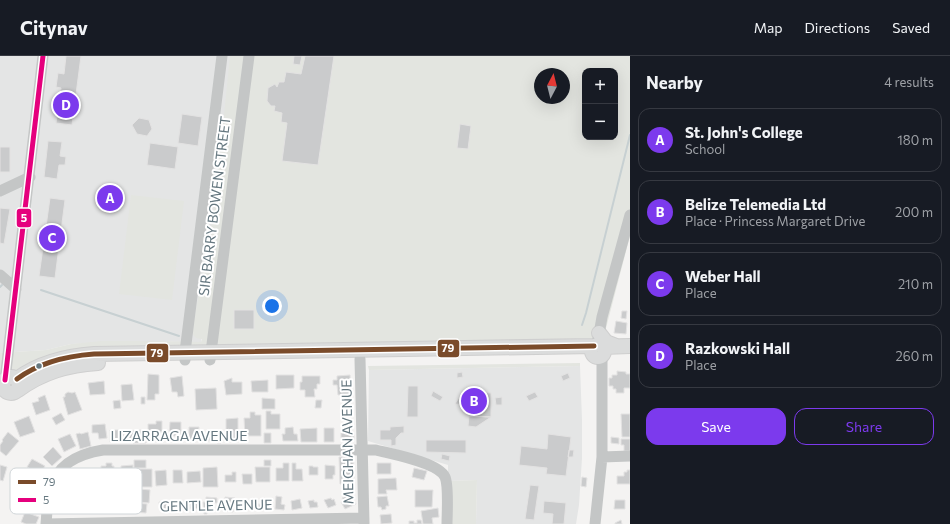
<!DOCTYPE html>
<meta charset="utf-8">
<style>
:root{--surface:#171b24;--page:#20242c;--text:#f1f3f6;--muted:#9ea1a6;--line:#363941;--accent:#7c3aed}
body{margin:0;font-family:Commissioner,sans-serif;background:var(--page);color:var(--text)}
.controls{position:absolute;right:12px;top:12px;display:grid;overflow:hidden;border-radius:8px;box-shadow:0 4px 16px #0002}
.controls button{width:36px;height:36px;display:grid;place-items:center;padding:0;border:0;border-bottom:1px solid var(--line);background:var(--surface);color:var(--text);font:20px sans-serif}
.compass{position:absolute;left:534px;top:12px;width:36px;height:36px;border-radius:50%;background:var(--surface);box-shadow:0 4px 16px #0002;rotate:7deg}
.you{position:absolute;left:272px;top:250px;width:14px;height:14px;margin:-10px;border:3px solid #fff;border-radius:50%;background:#1a73e8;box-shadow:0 0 0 6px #1a73e833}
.badge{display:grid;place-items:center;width:26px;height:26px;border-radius:50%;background:var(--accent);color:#fff;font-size:13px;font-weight:700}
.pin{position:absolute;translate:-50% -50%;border:2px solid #fff;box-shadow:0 1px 4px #0006}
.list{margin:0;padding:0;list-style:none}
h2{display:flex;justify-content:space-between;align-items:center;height:52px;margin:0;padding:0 16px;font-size:17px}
h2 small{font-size:13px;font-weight:400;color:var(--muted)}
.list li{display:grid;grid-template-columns:26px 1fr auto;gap:12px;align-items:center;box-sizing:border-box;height:64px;margin:0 8px 8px;padding:0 8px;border:1px solid var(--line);border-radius:12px}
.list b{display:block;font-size:15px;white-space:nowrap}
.list p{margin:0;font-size:13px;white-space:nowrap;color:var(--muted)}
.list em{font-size:13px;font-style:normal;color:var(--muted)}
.actions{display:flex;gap:8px;padding:12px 16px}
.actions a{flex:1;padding:9px 0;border:1px solid var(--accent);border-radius:12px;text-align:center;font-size:14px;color:var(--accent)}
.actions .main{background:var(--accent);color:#fff}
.map{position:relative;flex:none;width:630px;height:468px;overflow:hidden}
header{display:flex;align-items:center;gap:24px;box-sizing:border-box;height:56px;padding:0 20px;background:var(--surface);border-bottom:1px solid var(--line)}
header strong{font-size:19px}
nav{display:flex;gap:22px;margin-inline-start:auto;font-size:14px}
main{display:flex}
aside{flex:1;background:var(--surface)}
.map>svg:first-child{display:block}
</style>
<header>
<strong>Citynav</strong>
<nav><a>Map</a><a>Directions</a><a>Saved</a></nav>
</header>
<main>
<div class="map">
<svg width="630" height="468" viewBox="0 0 630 468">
<rect width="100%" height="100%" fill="#f4f3f2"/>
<path fill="#e4e5e5" d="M 0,0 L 238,0 L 201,287 L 160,285 L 71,288 L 46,294 L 0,297 Z
M 580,310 L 582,364 L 582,402 L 579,449 L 576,468 L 476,468 L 477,424 L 448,425 L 448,409 L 368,385 L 369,314 Z"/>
<path fill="#e3e5e0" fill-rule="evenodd" d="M 230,0 L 630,0 L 630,180 L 605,276 L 613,282 L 630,282 L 630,287 L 31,307 L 10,317 L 0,324 L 0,297 L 46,294 L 71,288 L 102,285 L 160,285 L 201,286 L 202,283 C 196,283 194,281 192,276 L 215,148 ZM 585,15 L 615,15 L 615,81 L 585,81 ZM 540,18 L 564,18 L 564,42 L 540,42 Z
M 131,139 L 184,145 L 172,244 L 119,238 Z
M 580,307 L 580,310 L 369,314 L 368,310 Z
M 477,424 L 476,468 L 447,468 L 448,425 Z"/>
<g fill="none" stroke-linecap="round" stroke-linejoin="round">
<path stroke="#c7d0d2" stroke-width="2" d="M 0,231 L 2,229
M 41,234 L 179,280
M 582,269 L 586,257 L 630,79"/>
</g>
<path fill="#cacbcc" stroke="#e3e2e2" d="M 66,0 L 81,0 L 72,69 L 56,67 L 61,32 L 56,31 L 58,17 L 64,18 Z
M 294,0 L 302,0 L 300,9 L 293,8 Z
M 305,0 L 334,0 L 318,109 L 282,105 L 287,67 L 281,66 L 282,57 L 274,55 L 275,50 L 271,50 L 267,45 L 268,32 L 275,28 L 277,31 L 279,26 L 284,26 L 286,16 L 301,18 Z
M 182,58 L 202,61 L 198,90 L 178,87 Z
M 139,62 L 149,64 L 152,73 L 147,80 L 137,78 L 132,69 Z
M 460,68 L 471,70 L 468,93 L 457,92 Z
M 48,85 L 62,86 L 60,100 L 66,101 L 65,109 L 59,109 L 57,123 L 44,121 Z
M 150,87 L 178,91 L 175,113 L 147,109 Z
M 0,91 L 10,91 L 10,116 L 0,116 Z
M 50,142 L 65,144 L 55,222 L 39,220 Z
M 0,152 L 10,153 L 4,188 L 0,187 Z
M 234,254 L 254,254 L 254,273 L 234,273 Z
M 622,255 L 627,255 L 626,263 L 621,262 Z
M 616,265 L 627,267 L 626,278 L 614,277 Z
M 617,315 L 626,316 L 626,318 L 630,318 L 630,332 L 624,332 L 624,337 L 616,337 L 616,333 L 613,333 L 613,330 L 609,330 L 609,322 L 612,322 L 612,319 L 617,319 Z
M 462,316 L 463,321 L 457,322 L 457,317 Z
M 568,317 L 570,322 L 563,325 L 561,320 Z
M 148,318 L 159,319 L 159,338 L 155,338 L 155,344 L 147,344 Z
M 276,319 L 294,319 L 294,332 L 276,333 Z
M 350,319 L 351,338 L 338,339 L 337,329 L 333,329 L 333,324 L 337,324 L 337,320 Z
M 182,320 L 184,340 L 178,341 L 177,336 L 172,336 L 170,322 Z
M 302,320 L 320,320 L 320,328 L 317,328 L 317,333 L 314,333 L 315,341 L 305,341 L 305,334 L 300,334 L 300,326 L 302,326 Z
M 232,322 L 232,326 L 242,326 L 242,338 L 226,339 L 224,325 Z
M 268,324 L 268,336 L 252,336 L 251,325 Z
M 104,325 L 105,338 L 90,339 L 88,327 Z
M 132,328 L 134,344 L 122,345 L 121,329 Z
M 408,330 L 418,330 L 418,361 L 407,361 Z
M 216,332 L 217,353 L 196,354 L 195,333 Z
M 433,335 L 443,341 L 440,345 L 431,340 Z
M 463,335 L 474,341 L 474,336 L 491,337 L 491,361 L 469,360 L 470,349 L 455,348 Z
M 68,336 L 72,337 L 75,336 L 82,354 L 68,359 L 63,341 L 65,341 L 65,338 Z
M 535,336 L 538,341 L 529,345 L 526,340 Z
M 45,339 L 50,354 L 36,359 L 32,347 L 39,345 L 38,342 Z
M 141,341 L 145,341 L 145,348 L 141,348 Z
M 502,341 L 502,349 L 496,349 L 495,342 Z
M 262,342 L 275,343 L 275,353 L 262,353 Z
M 120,344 L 121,352 L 114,353 L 113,345 Z
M 316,344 L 322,344 L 321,352 L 315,352 Z
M 266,355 L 271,355 L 271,358 L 280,358 L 280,373 L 266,373 Z
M 250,356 L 255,356 L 255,359 L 261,359 L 261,380 L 245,380 L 244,362 L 250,362 Z
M 61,357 L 65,364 L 56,369 L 52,362 Z
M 621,358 L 630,358 L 630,381 L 622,381 Z
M 29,360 L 35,376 L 20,381 L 14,366 Z
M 469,360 L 491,361 L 476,371 L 468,370 Z
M 238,362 L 238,384 L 229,384 L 229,373 L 226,374 L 226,363 Z
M 156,365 L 162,365 L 162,378 L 148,378 L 148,368 L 156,368 Z
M 170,366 L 181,366 L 181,380 L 169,380 Z
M 105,368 L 107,382 L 99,383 L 98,377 L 92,377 L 92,369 Z
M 404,370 L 404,377 L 401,377 L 396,382 L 396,389 L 391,390 L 391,384 L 380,384 L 380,374 L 390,374 L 390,371 Z
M 189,371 L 199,371 L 198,384 L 189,383 Z
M 293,371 L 294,378 L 297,378 L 298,385 L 283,385 L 282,378 L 285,378 L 285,372 Z
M 317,372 L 317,386 L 301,386 L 300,373 Z
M 324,372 L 334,372 L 334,386 L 324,386 Z
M 343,373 L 351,373 L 352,377 L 354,377 L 354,384 L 341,384 L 341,377 L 343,377 Z
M 110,374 L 123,374 L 124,386 L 110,386 Z
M 142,374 L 142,378 L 146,378 L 146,387 L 133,387 L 133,385 L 129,385 L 129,375 Z
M 208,374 L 221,374 L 221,387 L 217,387 L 217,385 L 208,385 Z
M 8,376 L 19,385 L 6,400 L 0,395 L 0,389 L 3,385 L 2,384 Z
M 88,376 L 91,390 L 80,393 L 76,378 L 80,377 L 81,378 Z
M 264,377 L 271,377 L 271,387 L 264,387 Z
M 70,378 L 76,390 L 64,396 L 58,383 Z
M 548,378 L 571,381 L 566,420 L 546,418 L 547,412 L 519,409 L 521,390 L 547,393 Z
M 611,381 L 619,382 L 619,388 L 611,387 Z
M 621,383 L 630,383 L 630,395 L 624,395 L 624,389 L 621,389 Z
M 426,384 L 466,384 L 466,397 L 426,396 Z
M 53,391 L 62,401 L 52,410 L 43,401 Z
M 569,394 L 574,394 L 573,401 L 568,401 Z
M 442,398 L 450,400 L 449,405 L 441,403 Z
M 339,401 L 353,401 L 354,427 L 340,428 Z
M 32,403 L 45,410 L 40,418 L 27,411 Z
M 134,404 L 146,404 L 146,412 L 134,412 Z
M 264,404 L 271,404 L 271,410 L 264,410 Z
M 106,407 L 112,407 L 112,410 L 114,410 L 114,419 L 109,419 L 110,424 L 107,424 L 107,420 L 101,420 L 101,410 L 106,410 Z
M 283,407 L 289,407 L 289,425 L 276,425 L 276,412 L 283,412 Z
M 292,407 L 296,407 L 296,413 L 302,413 L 303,425 L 292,425 Z
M 377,407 L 391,407 L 391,418 L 377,418 Z
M 0,409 L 7,411 L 3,425 L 0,424 Z
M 133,409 L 133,419 L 121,419 L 121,410 Z
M 325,409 L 335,410 L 335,419 L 333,419 L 333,423 L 325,423 Z
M 309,410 L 313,410 L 313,411 L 318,411 L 318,419 L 309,419 Z
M 217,411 L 218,431 L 203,431 L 203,412 Z
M 255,411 L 270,411 L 270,426 L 256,426 Z
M 414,412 L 427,415 L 424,424 L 412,421 Z
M 138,413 L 152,413 L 152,431 L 134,431 L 134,425 L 138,425 Z
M 166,414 L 167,429 L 156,430 L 155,415 Z
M 173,414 L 182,414 L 183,427 L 173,427 Z
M 627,414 L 630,414 L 630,428 L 617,428 L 617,420 L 624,420 L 624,416 L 627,416 Z
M 200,415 L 201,426 L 187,427 L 187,416 Z
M 232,416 L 236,416 L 236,426 L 225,426 L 225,419 L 232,419 Z
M 242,418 L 252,418 L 252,428 L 243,428 Z
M 582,421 L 587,422 L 586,431 L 581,430 Z
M 396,422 L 397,434 L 386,434 L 387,438 L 378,438 L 378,423 Z
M 530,429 L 539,430 L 534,464 L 525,463 Z
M 140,433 L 150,434 L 149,447 L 139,446 Z
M 415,434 L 433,434 L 432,451 L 415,451 Z
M 351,438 L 356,448 L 345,453 L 341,446 L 344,445 L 342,442 Z
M 276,440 L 282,441 L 281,448 L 285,449 L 284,454 L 275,453 Z
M 387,440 L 389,450 L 386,450 L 386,453 L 382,454 L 381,451 L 378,451 L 377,441 Z
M 206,441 L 217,442 L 217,447 L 206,446 Z
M 225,441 L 235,442 L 233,456 L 224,455 Z
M 331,442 L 332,444 L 334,443 L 336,449 L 328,452 L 324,444 Z
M 247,443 L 248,446 L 251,446 L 251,451 L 244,451 L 244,444 Z
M 300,443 L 302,452 L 292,454 L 291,445 Z
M 314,444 L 314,446 L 317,446 L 318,451 L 310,452 L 308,445 Z
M 615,444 L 625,444 L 625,453 L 614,453 Z
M 175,445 L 182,446 L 182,453 L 175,453 Z
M 190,445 L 200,445 L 201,452 L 190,453 Z
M 261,445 L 263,445 L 264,448 L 268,448 L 268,453 L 259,453 L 258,448 L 261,448 Z
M 544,445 L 566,447 L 564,468 L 552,468 L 553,458 L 543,457 Z
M 159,446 L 169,446 L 169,453 L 160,453 Z
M 203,446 L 207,446 L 207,458 L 204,458 Z
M 135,447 L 147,448 L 146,457 L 134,456 Z
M 438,452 L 439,461 L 432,462 L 433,468 L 423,468 L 421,455 Z
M 25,456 L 39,461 L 36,468 L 26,468 L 21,466 Z
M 391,458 L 392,467 L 381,468 L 380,459 Z
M 417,464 L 421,464 L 422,468 L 409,468 L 409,465 L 414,465 L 414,467 L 417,467 Z
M 621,464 L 622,468 L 615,468 L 615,467 Z"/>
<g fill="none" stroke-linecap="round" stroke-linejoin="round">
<g stroke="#cfcfcf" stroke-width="16">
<path id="major" d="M 599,277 L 606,286 L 616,290
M592 295a6 6 0 1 1 12 0a6 6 0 1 1-12 0Z
M 603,291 L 630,290
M3 329a8 8 0 1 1 16 0a8 8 0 1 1-16 0Z
M 17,323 C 40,306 66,300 94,298 L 594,290
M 18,334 C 43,316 68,309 98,307"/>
</g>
<path stroke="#c4c6c6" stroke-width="11" d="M 0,135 L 30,121
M 0,219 L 16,233
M 598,284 L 602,261 L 630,159
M 360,303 L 364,467
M 185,304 L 185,296 L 222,0
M 210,304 L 249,0
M 5,324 L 43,0
M 602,401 L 630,400
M 46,468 C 47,457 47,445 50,434 C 57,408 78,398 103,394 L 376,394 C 391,398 438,406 445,421 C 449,430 447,457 447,468
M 46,468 L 364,462
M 595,468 L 602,401 L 602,299"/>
<use href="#major" stroke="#dbdcdc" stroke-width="14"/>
<g stroke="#fff" stroke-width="8">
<path id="bus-1" d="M 17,323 C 40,306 66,300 94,298 L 594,290"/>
</g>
<g stroke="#fff" stroke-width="8">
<path id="bus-2" d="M 5,324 L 43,0"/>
</g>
<use href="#bus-1" stroke="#7a4b2a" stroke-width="5"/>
<use href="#bus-2" stroke="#e5007d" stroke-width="5"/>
</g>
<circle fill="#667880" stroke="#fff" stroke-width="1.5" cx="39" cy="310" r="3.5"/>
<g text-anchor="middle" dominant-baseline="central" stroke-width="4" stroke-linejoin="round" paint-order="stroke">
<g font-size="14" fill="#667880" stroke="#fff">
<text transform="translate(214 150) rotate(-83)">SIR BARRY BOWEN STREET</text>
<text x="179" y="379">LIZARRAGA AVENUE</text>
<text transform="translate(347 386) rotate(-91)">MEIGHAN AVENUE</text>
<text transform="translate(216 449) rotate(-1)">GENTLE AVENUE</text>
</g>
</g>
<rect x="10" y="412" width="132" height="46" rx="6" fill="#fff" stroke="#d1d6d9" stroke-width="1"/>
<rect x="18" y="424" width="18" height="4" fill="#7a4b2a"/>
<rect x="18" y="442" width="18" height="4" fill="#e5007d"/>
<g font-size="11" fill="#667880">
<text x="43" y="430">79</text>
<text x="43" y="448">5</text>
</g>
<g stroke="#fff" stroke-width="1.5">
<rect x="16" y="152" width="16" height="20" rx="4" fill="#e5007d"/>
<rect x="437" y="283" width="23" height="19" rx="4" fill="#7a4b2a"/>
<rect x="146" y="287" width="23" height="20" rx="4" fill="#7a4b2a"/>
</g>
<g font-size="11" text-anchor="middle" font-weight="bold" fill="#fff">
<text x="24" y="166">5</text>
<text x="448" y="296">79</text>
<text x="157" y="301">79</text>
</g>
</svg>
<div class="controls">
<button>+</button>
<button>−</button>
</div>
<svg class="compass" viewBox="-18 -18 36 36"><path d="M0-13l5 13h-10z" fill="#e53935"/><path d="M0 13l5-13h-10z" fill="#9ea1a6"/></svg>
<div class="you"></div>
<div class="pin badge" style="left:110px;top:142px">A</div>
<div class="pin badge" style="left:474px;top:345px">B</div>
<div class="pin badge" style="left:52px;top:182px">C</div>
<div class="pin badge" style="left:66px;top:49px">D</div>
</div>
<aside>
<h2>Nearby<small>4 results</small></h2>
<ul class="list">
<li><span class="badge">A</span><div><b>St. John's College</b><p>School</p></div><em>180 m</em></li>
<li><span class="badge">B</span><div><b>Belize Telemedia Ltd</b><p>Place · Princess Margaret Drive</p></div><em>200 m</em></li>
<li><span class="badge">C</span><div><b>Weber Hall</b><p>Place</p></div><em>210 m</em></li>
<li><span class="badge">D</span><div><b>Razkowski Hall</b><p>Place</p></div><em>260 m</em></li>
</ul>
<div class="actions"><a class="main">Save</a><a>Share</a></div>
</aside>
</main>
